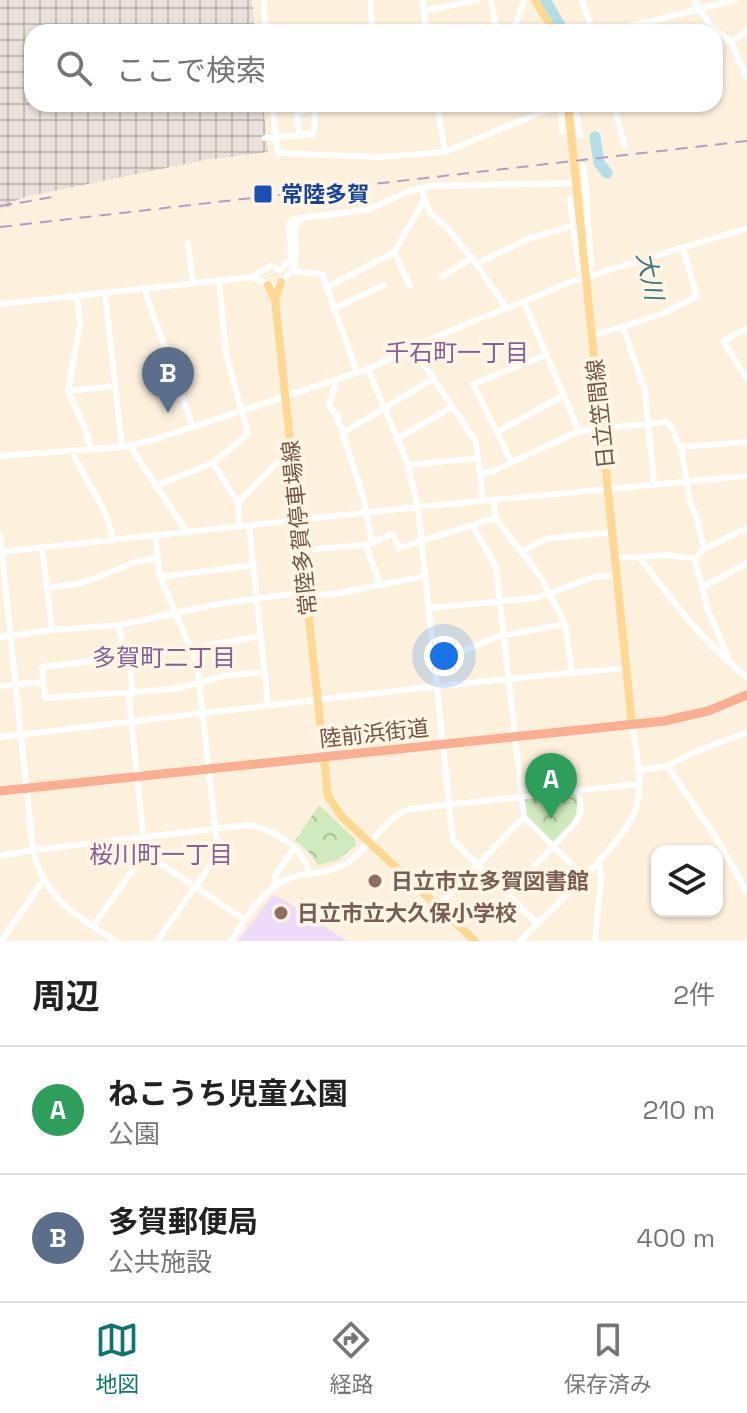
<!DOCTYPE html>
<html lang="ja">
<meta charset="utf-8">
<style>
:root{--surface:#fff;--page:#f2f2f2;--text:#222;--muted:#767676;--line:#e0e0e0;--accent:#0f766e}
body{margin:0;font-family:"Space Grotesk","Noto Sans JP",sans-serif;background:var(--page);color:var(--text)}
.controls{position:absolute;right:24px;bottom:24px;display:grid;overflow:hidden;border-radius:16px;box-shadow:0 2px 6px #0004}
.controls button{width:72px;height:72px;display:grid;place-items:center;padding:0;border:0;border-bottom:2px solid var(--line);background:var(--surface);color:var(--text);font:40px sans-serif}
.you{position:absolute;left:444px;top:656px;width:28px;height:28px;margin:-20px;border:6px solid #fff;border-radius:50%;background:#1a73e8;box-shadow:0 0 0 12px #1a73e833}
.badge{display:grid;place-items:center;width:52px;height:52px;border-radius:50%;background:var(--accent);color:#fff;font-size:26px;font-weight:700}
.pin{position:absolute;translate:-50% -66px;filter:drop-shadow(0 2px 4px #0008)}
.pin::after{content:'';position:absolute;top:42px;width:28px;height:24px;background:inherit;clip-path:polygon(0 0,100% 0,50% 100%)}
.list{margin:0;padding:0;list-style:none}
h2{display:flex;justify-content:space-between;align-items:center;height:104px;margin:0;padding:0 32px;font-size:34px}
h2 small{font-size:26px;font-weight:400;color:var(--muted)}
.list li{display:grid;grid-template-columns:52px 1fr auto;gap:24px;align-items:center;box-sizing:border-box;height:128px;padding:0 32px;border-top:2px solid var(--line)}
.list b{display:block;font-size:30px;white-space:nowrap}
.list p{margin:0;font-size:26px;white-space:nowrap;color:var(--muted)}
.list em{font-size:26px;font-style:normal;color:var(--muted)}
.icon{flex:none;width:44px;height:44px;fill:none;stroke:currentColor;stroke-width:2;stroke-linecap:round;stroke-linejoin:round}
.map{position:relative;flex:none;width:747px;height:941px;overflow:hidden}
.search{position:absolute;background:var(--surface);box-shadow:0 2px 6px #0004;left:24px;right:24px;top:24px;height:88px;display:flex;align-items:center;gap:20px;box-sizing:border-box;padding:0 28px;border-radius:24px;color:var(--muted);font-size:30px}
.sheet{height:360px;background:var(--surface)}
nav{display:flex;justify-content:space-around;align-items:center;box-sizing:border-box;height:112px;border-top:2px solid var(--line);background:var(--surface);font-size:22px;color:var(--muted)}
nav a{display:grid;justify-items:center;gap:4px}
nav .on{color:var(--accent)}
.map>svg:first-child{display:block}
</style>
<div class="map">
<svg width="747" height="941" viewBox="0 0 747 941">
<defs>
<pattern id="industrial-grid" width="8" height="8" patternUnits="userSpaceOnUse" patternTransform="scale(2)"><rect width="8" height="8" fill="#eae2da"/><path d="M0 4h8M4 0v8" fill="none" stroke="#c2bab3"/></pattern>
<pattern id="park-crowns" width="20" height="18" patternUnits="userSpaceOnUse" patternTransform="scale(2)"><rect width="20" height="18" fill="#cfeabc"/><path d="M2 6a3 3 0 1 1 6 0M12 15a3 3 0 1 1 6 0" fill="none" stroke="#acc09b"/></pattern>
</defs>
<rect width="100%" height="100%" fill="#fdf1de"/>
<path fill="url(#industrial-grid)" d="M 0,0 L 252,0 L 255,32 L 32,32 L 32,104 L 263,104 L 268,152 L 205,160 L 29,196 L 11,202 L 12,206 L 0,209 Z"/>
<path fill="#eedbf9" d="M 272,896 L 281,898 L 347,941 L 238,941 Z"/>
<path fill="url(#park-crowns)" d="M 572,793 L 578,797 C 578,817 569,831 552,842 L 526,817 L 524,802 L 526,799 Z
M 319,805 L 355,839 L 356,845 L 338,860 L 318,865 L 307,850 L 295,841 Z"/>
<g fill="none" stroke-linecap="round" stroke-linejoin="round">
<path stroke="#b2dfe7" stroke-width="11" d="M 545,0 L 564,32
M 595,137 L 599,163 L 607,173"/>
<path stroke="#fff" stroke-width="6" d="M 264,0 L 265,32
M 371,0 L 372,32
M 422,0 L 427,32
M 491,0 L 496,29
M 582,0 L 593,32
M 694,0 L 710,25 L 719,33
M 424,11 L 477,0
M 513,32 L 524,0
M 608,32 L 735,0
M 715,36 L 719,33 L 731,42 L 747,77
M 731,42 L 747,31
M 272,104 L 278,153 L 380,157 L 445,152 L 561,104
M 437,104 L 445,152
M 561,104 L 562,131
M 575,104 L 580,136
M 613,104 L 625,146
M 317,106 C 312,116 317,125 313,135 L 299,133 L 297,114 C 305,108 316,106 325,104
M 265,138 L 303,135
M 584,166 L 591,265 L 587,274
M 421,188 L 430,213 L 449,230 L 476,264 L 507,309
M 570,199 L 579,269 L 586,277
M 188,243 L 193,283
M 476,264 L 528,239 L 574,225
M 280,270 L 291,259 L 289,224 L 293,219 L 367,210 L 410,191 L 431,186 L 576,183
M 291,271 L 322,274 L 357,372
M 441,277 L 472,258
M 253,278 L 275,286 C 304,267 294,254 295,225 L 302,218
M 410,286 L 394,252 L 424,201
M 326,288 L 394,252
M 144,289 L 193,427
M 105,293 L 122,447
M 77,296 L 80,323 L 68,391 L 85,428 L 91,450
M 524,302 L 579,431
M 0,304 L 252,277 L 271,266 L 280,270
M 333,309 L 384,285
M 623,327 L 645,391 L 654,483
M 747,329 L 723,341 L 747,379
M 592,336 L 662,314 L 697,296 L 682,247
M 413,348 L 476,442 L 483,500
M 368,369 L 407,462 L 418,507 L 453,840 L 537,923
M 337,379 L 329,406 L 337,416 L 363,496 L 372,543
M 68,391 L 115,386
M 497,432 L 563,396
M 343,433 L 433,379
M 397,439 L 452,407
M 130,446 L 187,532
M 680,447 L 747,442
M 72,451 C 85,481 108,508 113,539
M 0,456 L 122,447 L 150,441 L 368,369 L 452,330 L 576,280 L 747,228
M 511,461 L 473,384 L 546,355
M 213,463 L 238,503
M 408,465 L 478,458
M 480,474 L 495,470 L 579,431 L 666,422 L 671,426 L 682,452 L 690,502 L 697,519 L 704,549
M 155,486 L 213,463 L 248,434 L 226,354 L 219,281
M 494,500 L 495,518 L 541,577 L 565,624 L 572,673
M 249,525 L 268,705
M 473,526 L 496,567 L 524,817 L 583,876
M 239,527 L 238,503 L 278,461 L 292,455
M 0,535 L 33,850 C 45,900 75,914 115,941
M 155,535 L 160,577 L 197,663 L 217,843 L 212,863 L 157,941
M 42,547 L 52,630
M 302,550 L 366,545
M 0,552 L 418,507 L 747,476
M 522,552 L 545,539 L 613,532
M 639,557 L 668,555 L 695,559 L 708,610 L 728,657
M 615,558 L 639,557 C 670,597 706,647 747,677
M 695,559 L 704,549 L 747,528
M 160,577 L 254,565
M 380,584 L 366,545 L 393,534 L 399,548 L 495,518
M 703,587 L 747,563
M 47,588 L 82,583 L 136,562 L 157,558
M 307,596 L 340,593 L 425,576
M 429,608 L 536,598 L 594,577 L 617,575
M 119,625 L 124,658
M 261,636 L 157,654 L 42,667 L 45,698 L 174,689 L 224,676 L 264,672
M 0,637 L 52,630 L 119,625 L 218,604 L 306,592
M 434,657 L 459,653 L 496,637 L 565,624
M 0,686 L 43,682
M 0,737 C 209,713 417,686 626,668
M 667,766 L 715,836 L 747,892
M 638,771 L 667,766 L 697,751 L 747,732
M 145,853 L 245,920
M 0,856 L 33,850 L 247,825 C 272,828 305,848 309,874
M 276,885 L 275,876 L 294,848
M 507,895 L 577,821 L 581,812 L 579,790
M 438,906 L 524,817
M 93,926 L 145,853 L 129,697 L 133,693 L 128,657
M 1,941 L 43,881
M 231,941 C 250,913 265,882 301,875 C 319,872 333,872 348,862 C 371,847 384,819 409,809 L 639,784
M 520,941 C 548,912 629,840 637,805 C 643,780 636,749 632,724
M 595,941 L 601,880 L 599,860"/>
<path stroke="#ffd893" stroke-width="8" d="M 535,0 L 554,32
M 568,104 L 632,724
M 268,285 L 275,300 L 328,796 L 342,817 L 475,941
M 275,300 L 281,282"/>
<path stroke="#fbae91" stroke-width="9" d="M 0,791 L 664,721 L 708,711 L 747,695"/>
<path stroke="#b39dc5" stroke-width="2" stroke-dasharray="12 8" stroke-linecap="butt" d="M 0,206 L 53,197
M 0,227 L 747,141"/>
</g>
<rect fill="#1a4fb4" stroke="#fff5e5" stroke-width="3" x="253" y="184" width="20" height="20" rx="4"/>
<g fill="#8d6e63" stroke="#fff5e5" stroke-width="3">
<circle cx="375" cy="881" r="8"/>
<circle cx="281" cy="913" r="8"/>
</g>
<g text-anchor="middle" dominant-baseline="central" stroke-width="8" stroke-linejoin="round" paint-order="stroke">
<g font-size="22" font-weight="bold" fill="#164399" stroke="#fff5e5" text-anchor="start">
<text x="281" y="194">常陸多賀</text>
</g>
<g font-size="22" fill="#735645" stroke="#fff5e5">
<text transform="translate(600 414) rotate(-96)">日立笠間線</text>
<text transform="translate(299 528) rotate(-96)">常陸多賀停車場線</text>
<text transform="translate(374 733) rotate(-6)">陸前浜街道</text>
</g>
<g font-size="22" font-weight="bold" fill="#785e54" stroke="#fff5e5" text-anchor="start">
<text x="391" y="881">日立市立多賀図書館</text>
<text x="297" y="913">日立市立大久保小学校</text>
</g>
<g font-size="24" font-style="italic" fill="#3b7582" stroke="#fff5e5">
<text transform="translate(650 276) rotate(78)">大川</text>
</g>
<g font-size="24" fill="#856097" stroke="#fff5e5">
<text x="457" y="352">千石町一丁目</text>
<text x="164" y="657">多賀町二丁目</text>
<text x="161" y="854">桜川町一丁目</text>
</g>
</g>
</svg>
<div class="controls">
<button><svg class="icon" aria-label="layers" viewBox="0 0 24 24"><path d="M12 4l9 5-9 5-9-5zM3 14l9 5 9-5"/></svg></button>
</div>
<div class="you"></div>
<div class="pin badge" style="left:551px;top:819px;background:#2e9e5b">A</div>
<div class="pin badge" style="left:168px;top:413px;background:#5c6f8a">B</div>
<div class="search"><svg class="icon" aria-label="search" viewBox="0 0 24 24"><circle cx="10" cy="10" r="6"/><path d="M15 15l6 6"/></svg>ここで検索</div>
</div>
<section class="sheet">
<h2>周辺<small>2件</small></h2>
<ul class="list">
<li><span class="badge" style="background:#2e9e5b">A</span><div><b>ねこうち児童公園</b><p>公園</p></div><em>210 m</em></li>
<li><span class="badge" style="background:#5c6f8a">B</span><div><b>多賀郵便局</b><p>公共施設</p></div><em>400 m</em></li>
</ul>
</section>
<nav>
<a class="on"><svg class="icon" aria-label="map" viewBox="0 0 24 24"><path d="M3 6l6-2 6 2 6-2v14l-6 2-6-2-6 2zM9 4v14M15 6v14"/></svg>地図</a>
<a><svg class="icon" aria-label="directions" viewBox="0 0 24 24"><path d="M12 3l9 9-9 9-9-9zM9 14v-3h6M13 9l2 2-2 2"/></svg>経路</a>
<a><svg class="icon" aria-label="saved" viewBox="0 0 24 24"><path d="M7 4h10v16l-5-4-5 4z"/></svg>保存済み</a>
</nav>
